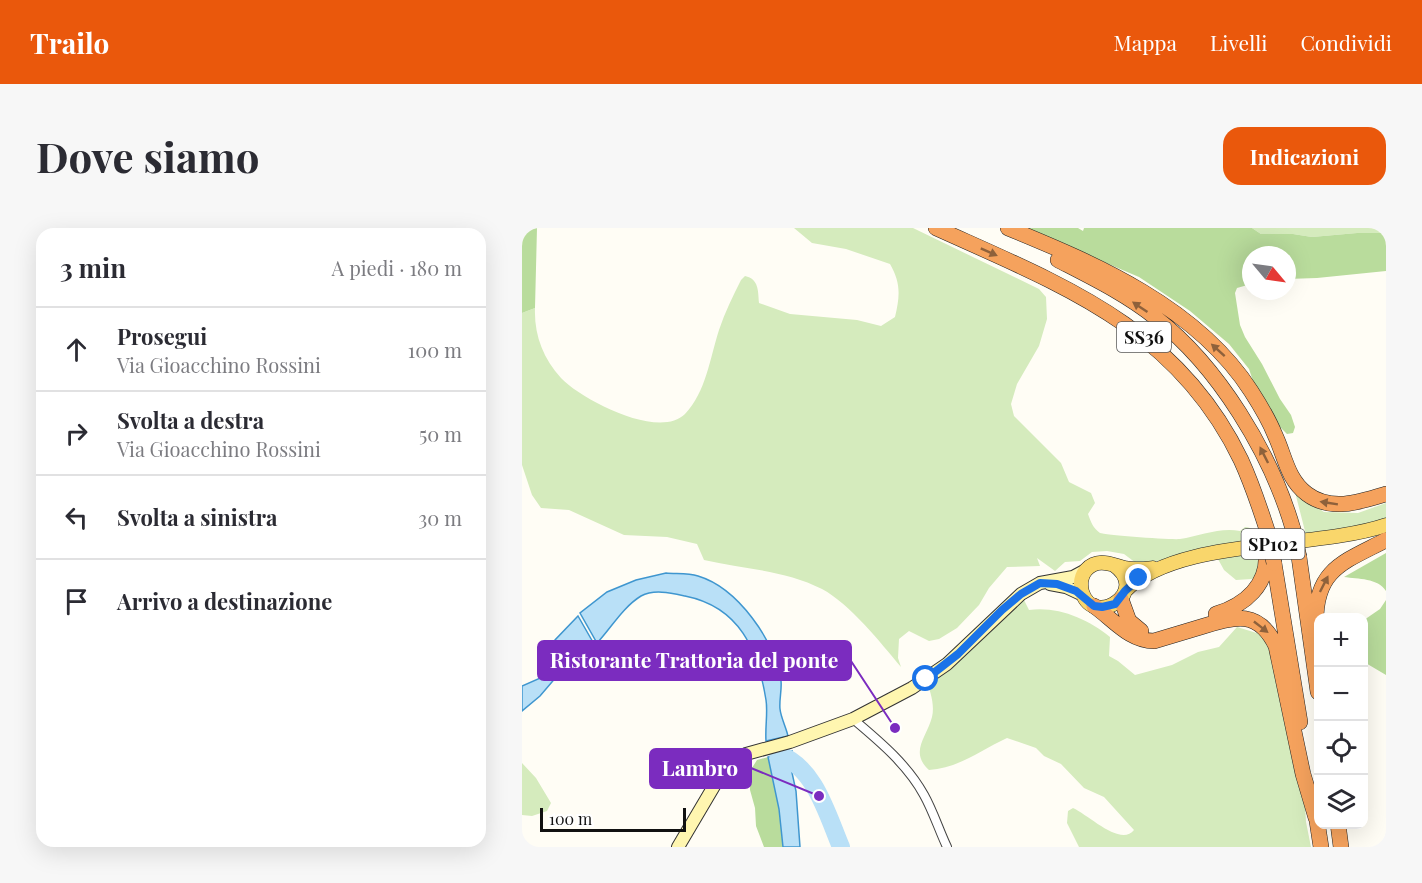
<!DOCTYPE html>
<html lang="it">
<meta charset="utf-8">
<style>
:root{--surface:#fff;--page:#f7f7f7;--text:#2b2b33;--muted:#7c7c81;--line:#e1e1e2;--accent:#ea580c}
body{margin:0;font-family:"Playfair Display",serif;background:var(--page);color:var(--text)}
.controls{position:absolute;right:18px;bottom:18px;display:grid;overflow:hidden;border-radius:12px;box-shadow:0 6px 24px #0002}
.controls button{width:54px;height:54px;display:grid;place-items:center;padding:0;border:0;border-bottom:2px solid var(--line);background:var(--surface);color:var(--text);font:30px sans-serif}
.compass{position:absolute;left:720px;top:18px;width:54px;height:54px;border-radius:50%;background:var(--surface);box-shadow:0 6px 24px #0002;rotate:119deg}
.scale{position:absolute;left:18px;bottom:15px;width:146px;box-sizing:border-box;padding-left:6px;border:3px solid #111;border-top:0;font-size:16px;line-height:21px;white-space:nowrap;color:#111;-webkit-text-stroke:4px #fff;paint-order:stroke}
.stop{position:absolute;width:18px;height:18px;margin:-14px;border:4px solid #1a73e8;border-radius:50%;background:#fff}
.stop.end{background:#1a73e8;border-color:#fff;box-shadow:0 2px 6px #0008}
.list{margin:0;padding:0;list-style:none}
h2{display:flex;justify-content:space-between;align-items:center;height:78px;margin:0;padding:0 24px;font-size:26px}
h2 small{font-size:20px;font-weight:400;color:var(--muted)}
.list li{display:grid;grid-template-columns:39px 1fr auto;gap:18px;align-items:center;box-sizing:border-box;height:84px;padding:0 24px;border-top:2px solid var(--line)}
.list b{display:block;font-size:22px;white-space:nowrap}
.list p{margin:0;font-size:20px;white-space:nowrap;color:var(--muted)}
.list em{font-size:20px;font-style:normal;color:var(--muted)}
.icon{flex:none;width:33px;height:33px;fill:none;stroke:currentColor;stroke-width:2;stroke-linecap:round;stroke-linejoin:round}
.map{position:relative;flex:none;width:864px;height:619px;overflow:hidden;border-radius:18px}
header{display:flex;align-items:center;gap:36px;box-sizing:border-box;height:84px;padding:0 30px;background:var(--accent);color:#fff}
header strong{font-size:28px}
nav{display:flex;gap:33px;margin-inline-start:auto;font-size:21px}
.intro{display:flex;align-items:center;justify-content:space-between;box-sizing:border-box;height:144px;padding:0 36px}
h1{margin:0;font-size:42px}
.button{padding:15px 27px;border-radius:18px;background:var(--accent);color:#fff;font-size:21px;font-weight:700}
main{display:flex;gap:36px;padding:0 36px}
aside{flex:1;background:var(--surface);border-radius:18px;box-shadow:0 6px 24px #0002}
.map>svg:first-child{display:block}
</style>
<header>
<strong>Trailo</strong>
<nav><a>Mappa</a><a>Livelli</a><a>Condividi</a></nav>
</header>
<div class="intro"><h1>Dove siamo</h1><a class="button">Indicazioni</a></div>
<main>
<aside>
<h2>3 min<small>A piedi · 180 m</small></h2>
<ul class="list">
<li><svg class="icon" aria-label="ahead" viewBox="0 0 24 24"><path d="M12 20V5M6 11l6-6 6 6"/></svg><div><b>Prosegui</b><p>Via Gioacchino Rossini</p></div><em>100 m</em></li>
<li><svg class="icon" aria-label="right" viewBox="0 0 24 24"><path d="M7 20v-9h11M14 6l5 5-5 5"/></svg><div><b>Svolta a destra</b><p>Via Gioacchino Rossini</p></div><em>50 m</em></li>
<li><svg class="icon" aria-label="left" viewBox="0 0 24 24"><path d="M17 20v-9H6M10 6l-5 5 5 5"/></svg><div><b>Svolta a sinistra</b></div><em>30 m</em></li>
<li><svg class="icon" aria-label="arrive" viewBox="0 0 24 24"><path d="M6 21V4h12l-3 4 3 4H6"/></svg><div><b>Arrivo a destinazione</b></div></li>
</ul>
</aside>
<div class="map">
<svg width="864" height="619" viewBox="0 0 864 619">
<rect width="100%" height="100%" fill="#fffdf5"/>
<path fill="#d5ebbd" d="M 272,0 L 391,0 L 517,61 L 524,69 L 525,91 L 517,118 L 495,156 L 489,176 L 492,188 L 539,235 L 547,254 L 569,265 L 573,275 L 566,286 C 569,294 571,300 578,305 C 583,307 649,312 658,311 C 678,308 698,299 718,303 L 723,299 C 745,301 739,328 739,344 L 730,351 L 714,352 L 702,342 L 691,322 L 664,329 L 644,331 L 626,335 L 614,335 L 602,326 L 585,323 L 570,324 L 558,333 L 543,334 L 533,343 L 515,330 L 518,338 L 485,339 L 467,360 L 457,377 L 435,400 L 417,411 L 407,413 L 387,403 L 377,411 L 376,430 L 379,439 C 358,414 328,376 300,361 C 263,342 221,341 182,332 L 175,316 L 145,309 L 102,307 L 47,282 L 19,280 L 10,267 L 0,237 L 0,85 L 13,80 C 12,107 21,130 39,150 C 60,172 137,212 163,186 C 184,164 188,130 197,102 C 203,84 211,68 219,52 L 223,48 C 237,51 236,63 237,75 L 268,86 L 335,92 L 359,98 L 373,89 C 378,68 379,55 368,36 L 324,21 L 290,15 Z
M 730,0 L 864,0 L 864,5 L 835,5 L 790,9 L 771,6 L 739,6 Z
M 773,264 L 802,284 L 836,285 L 864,275 L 864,290 L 844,298 L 784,307 Z
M 499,366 L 507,382 C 536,378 566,391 588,409 L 587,428 L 596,433 L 613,447 L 650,437 L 676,424 L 697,419 L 715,399 L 738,406 L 749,415 L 782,559 L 784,594 L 789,619 L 557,619 L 545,595 L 546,583 L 551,580 C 568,588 599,619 612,602 L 582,569 L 562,560 L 539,536 L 522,528 L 514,520 L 485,510 C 459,522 437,540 407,542 C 387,524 405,509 410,489 C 413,476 408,463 404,451 Z
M 0,535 L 14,550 L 29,575 L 25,583 L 10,588 L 0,587 Z"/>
<path fill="#b9dc9c" d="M 0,0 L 15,0 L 13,80 L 0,85 Z
M 502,0 L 556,0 L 561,3 L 562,0 L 730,0 L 739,6 L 771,6 L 790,9 L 835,5 L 864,5 L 864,43 L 795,50 L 765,51 L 765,27 L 729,27 L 729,56 L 715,60 L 713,65 L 718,97 L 723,109 L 740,136 L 758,171 L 769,187 L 773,199 L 771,205 L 765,206 L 751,192 L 733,159 L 727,141 L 707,116 L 668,83 L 617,49 Z
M 864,325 L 864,363 C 856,350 836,351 822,349 Z
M 864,372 L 864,447 L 842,434 L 842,392 L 858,381 Z
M 246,529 L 257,581 L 261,619 L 242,619 L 234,598 L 233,580 L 228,562 L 228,543 L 235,532 Z"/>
<path fill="#b9e0f7" stroke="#3f96cf" stroke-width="1.5" d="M 144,345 C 154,346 166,345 176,348 C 216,360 253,413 259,453 C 260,462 257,472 258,481 C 259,490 264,499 266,508 L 244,513 C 243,499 246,484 244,472 C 236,422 218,379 163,368 C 149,365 132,361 119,368 C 101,379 89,400 75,415 L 58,385 L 85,364 L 114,352 Z
M 56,388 L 72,416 L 47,434 L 18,468 L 0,483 L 0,458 L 23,448 L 28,439 L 29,425 L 33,412 Z
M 270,523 L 269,540 L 274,563 L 278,619 L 261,619 L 257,581 L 246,529 Z"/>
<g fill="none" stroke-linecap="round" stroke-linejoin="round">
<path stroke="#b9e0f7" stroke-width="18" d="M 256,526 C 293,539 305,586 319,619"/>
<g stroke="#444" stroke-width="10">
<path id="street" d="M 331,491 C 357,513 385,536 402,567 C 411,583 417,602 425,619"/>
</g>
<g stroke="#333" stroke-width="14">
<path id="secondary" d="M 528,356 L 544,359 L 561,367
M 156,619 L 195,553 L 217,530 L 224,526 L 268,514 L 331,491 L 390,460 L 425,436 L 499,366 L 518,355 L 551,349 L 564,342"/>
</g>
<g stroke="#222" stroke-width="15">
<path id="primary" d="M 592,337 C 629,363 572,401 560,364 C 558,356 559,348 564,342 C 576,329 590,337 603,340 C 612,342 621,341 631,340
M 603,363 C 654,310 794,321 864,297"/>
</g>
<g stroke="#222" stroke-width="16">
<path id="highway" d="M 414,0 C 540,57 655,99 719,232 C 730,256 738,280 746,305
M 486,0 C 574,36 675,79 729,163 C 738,177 747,192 753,207 C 763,228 765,251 785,266 C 809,284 838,274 864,266
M 536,32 C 569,49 604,66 634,90 C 696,138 749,225 771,301
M 777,329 L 796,464
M 752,335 L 778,494
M 599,371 L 607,393 L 619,403
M 572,378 C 591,391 607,413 632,413 C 649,408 665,403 682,398 C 713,388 737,382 754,418 L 781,546 L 794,590
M 694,386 C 723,377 747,357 744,324
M 794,395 C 793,341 822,334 864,312
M 793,580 L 799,619
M 816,596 L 819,619"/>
</g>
<use href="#street" stroke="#fff" stroke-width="8"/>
<use href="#secondary" stroke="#fff6b0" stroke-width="12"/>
<use href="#primary" stroke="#f9d66b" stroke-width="14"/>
<use href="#highway" stroke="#f5a25d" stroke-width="15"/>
<g stroke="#222" stroke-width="16" stroke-linecap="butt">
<path id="highway-bridge" d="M 771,301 L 777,329
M 746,305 L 752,335"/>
</g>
<use href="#highway-bridge" stroke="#f5a25d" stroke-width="15"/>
</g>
<defs><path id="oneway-solid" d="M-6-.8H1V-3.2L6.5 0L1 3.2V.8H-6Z" transform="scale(1.5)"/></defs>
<g fill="#8e613b">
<use href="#oneway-solid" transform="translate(467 24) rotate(24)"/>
<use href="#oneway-solid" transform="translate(618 79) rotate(-146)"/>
<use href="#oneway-solid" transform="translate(696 122) rotate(-138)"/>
<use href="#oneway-solid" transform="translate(742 227) rotate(-117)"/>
<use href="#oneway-solid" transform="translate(807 275) rotate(-171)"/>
<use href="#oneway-solid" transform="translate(802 356) rotate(-63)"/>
<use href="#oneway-solid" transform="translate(739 399) rotate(38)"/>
</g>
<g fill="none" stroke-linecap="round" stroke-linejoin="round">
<path stroke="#1a73e8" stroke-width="8" d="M 404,451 L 436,426 L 480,382 L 499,366 L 518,355 L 535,356 L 554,363 L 572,378 L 580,379 L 593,376 L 603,363 L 617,350"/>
</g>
<g text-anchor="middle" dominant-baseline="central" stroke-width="6" stroke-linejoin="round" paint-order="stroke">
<g fill="#fff" stroke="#585858" stroke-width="1.5">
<rect x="595" y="94" width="54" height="30" rx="4.5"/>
<rect x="719.5" y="301" width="63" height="30" rx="4.5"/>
</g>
<g font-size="18" font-weight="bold" fill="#111">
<text x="622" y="109">SS36</text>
<text x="751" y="316">SP102</text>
</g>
</g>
<path fill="none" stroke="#7b2cbf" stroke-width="2" d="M373 500L329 433M297 568L229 540"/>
<g fill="#7b2cbf" stroke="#fff" stroke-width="2">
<circle cx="373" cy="500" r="6"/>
<circle cx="297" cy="568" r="6"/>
</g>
<g fill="#7b2cbf" stroke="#7b2cbf" stroke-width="2">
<rect x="16" y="413" width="313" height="39" rx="6"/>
<rect x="128" y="521" width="101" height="39" rx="6"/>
</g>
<g font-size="21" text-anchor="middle" font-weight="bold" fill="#fff">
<text x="172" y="440">Ristorante Trattoria del ponte</text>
<text x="178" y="548">Lambro</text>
</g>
</svg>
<div class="controls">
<button>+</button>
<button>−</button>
<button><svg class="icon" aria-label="locate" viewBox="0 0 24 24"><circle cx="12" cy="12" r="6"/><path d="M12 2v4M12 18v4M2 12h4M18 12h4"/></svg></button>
<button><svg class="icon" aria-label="layers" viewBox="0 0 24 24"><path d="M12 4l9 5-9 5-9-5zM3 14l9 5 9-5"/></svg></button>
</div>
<svg class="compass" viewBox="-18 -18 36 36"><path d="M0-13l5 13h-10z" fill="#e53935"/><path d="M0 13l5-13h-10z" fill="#7c7c81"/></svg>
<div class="scale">100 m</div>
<div class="stop" style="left:404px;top:451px"></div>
<div class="stop end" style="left:617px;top:350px"></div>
</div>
</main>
